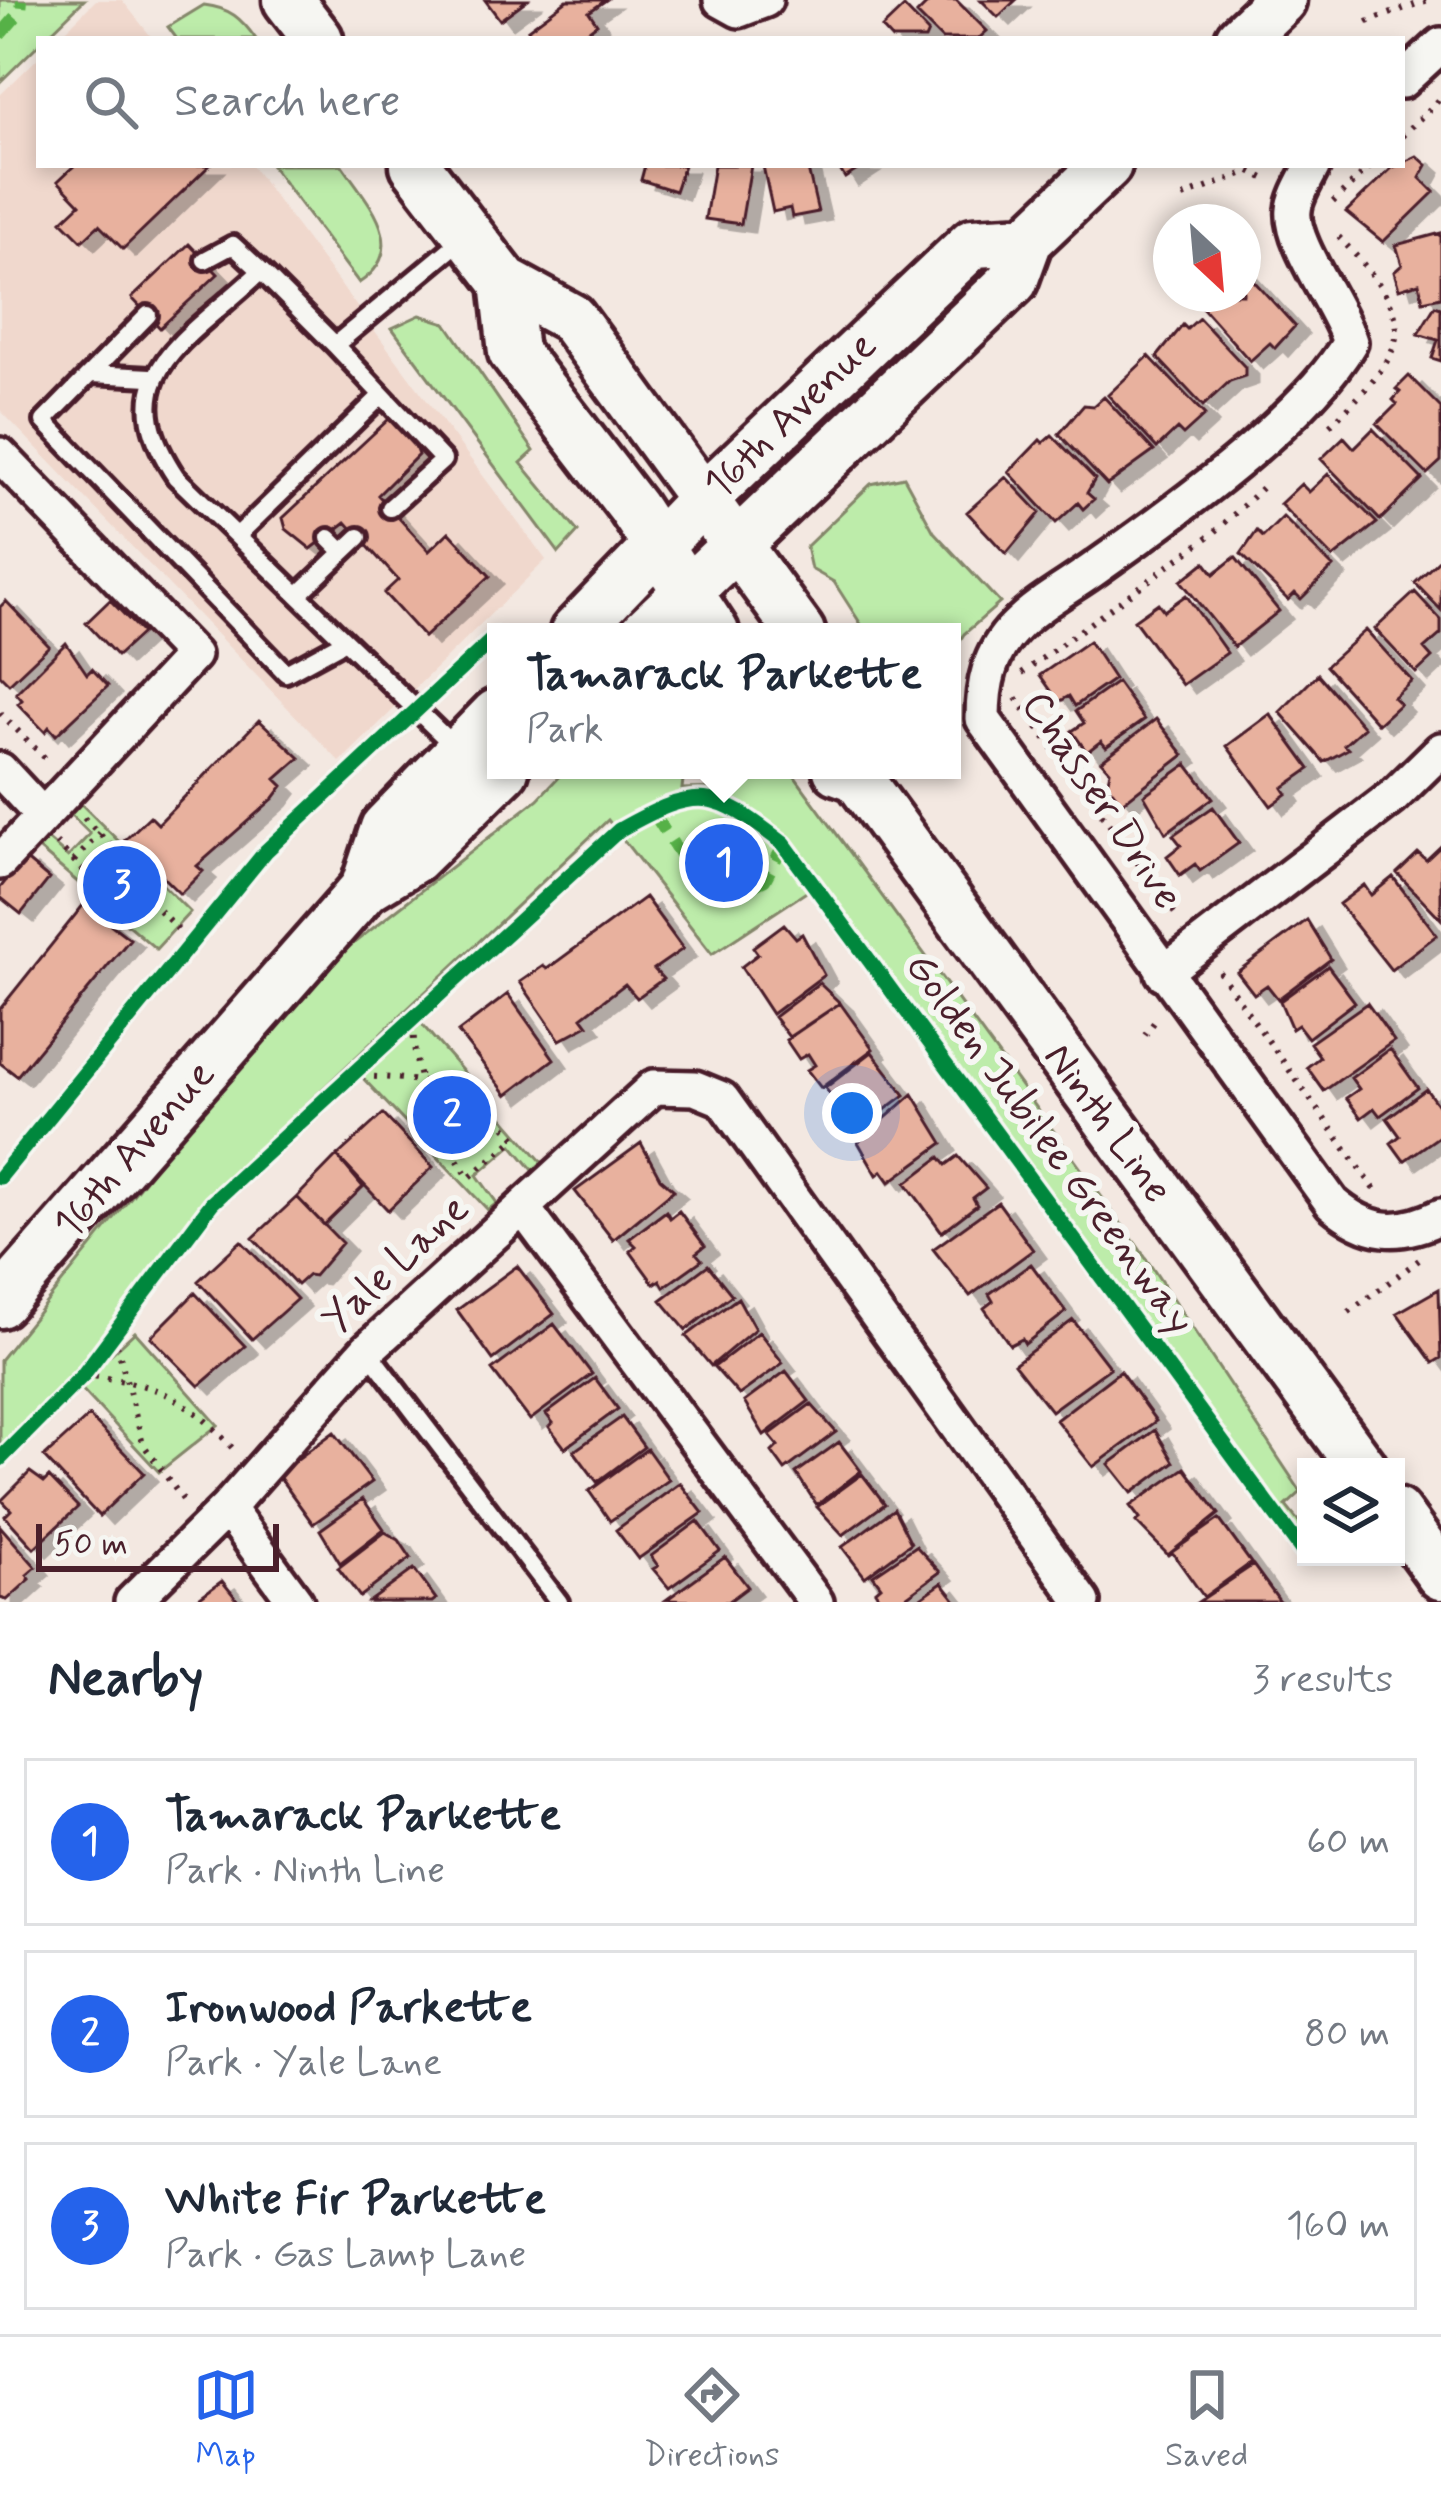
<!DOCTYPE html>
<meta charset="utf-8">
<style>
:root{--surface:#fff;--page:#f2f2f3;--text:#1f2937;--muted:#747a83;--line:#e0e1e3;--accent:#2563eb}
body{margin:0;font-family:Mynerve,sans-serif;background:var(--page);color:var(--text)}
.controls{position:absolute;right:36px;bottom:36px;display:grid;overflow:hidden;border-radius:0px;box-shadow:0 6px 18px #0003}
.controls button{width:108px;height:108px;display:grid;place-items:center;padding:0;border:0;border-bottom:3px solid var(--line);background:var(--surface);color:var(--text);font:60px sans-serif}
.compass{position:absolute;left:1153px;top:204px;width:108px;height:108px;border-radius:50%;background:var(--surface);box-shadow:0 6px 18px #0003;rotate:154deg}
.scale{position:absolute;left:36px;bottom:30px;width:243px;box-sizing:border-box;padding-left:12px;border:6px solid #4a1f2b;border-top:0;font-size:33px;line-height:42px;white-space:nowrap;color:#4a1f2b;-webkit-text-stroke:9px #f6f6f2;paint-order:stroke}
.you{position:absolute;left:852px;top:1113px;width:42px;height:42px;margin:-30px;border:9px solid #fff;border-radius:50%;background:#1a73e8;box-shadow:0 0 0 18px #1a73e833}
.badge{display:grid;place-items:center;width:78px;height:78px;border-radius:50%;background:var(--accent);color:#fff;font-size:39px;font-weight:700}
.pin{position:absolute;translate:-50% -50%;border:6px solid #fff;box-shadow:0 3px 12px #0006}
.popup{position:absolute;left:487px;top:623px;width:474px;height:156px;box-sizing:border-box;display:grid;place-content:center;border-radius:0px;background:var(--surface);filter:drop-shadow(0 3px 9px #0005);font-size:39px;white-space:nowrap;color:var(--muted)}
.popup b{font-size:45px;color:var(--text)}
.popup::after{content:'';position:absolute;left:50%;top:100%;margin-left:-24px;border:24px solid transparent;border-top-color:var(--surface)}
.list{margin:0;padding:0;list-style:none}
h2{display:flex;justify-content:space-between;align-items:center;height:156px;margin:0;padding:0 48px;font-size:51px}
h2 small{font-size:39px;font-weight:400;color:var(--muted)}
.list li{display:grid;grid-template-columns:78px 1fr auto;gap:36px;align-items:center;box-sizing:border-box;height:168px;margin:0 24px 24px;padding:0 24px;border:3px solid var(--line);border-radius:0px}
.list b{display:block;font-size:45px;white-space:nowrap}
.list p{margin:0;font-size:39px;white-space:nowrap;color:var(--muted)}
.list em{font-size:39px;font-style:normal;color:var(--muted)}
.icon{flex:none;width:66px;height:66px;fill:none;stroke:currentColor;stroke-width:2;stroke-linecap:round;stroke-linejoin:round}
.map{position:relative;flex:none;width:1441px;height:1602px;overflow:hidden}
.search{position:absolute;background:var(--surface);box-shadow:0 6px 18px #0003;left:36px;right:36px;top:36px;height:132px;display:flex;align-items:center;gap:30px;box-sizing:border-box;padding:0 42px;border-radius:0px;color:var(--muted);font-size:45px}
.sheet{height:732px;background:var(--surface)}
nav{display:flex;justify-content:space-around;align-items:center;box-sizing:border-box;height:168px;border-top:3px solid var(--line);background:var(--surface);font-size:33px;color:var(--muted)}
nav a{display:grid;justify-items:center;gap:6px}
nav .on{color:var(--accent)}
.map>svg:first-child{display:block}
</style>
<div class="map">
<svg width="1441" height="1602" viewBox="0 0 1441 1602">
<defs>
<filter id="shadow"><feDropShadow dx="13" dy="8" stdDeviation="0" flood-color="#0004"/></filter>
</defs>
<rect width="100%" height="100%" fill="#f3e8e1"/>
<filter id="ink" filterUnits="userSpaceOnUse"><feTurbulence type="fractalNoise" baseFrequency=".00833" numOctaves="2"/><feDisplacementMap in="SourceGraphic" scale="24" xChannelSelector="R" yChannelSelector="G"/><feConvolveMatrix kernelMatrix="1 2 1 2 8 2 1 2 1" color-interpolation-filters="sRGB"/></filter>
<g filter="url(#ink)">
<path fill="#f0d8cd" d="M 96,0 L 122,0 L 153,39 L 57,39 Z
M 39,57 L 39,165 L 251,165 L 546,560 L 340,762 L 0,410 L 0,95 Z"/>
<path fill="#bdecaa" stroke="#84866a" stroke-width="3" d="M 0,0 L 84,0 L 0,82 Z
M 204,5 C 230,8 241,18 256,39 L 177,39 L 168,27 Z
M 271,165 L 342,165 C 368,203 412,248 359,283 Z
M 420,315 L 446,323 L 534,451 L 521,463 L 578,532 L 559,553 L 392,328 Z
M 904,477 L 934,532 L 1000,603 L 964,634 L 952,653 L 952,632 L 866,632 L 834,582 L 811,569 L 806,547 L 871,484 Z
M 565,770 L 684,770 L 682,789 L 718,788 L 715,770 L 790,770 L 1139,1248 L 1301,1492 L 1286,1506 L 1306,1531 L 1306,1545 L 820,883 L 712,954 L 608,820 L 218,1187 L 34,1423 L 0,1455 L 0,1360 L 304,982 L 538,799 Z
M 72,795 L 190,912 L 156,949 L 27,839 L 36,829 L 68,857 L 90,834 L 61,805 Z
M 418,1020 L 542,1162 L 533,1170 L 512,1145 L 477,1175 L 497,1203 L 488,1210 L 359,1074 Z
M 135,1332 L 218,1425 L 159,1472 L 78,1385 Z"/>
<path fill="#e8b19e" stroke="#4a1f2b" stroke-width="3" filter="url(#shadow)" d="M 485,0 L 527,0 L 500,20 Z
M 567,0 L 606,0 L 589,12 L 597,24 L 577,39 L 535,39 L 528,29 Z
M 923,0 L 956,0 L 987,31 L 978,39 L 942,39 L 917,14 L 927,4 Z
M 981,0 L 1016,0 L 998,17 Z
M 904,7 L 928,32 L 925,39 L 892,39 L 882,28 Z
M 1417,156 L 1427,165 L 1420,178 L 1434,192 L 1383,242 L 1346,212 L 1392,168 Z
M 75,165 L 210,165 L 123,249 L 99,225 L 82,241 L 62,221 L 80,204 L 58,181 Z
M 645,165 L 684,165 L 675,191 L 641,180 Z
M 714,165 L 751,165 L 741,224 L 705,219 Z
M 807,165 L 818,212 L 792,217 L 790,208 L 773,212 L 763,166 Z
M 837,165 L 865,165 L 845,178 Z
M 1441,233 L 1441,297 L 1423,301 L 1419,283 L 1399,289 L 1394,272 L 1402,265 L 1396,245 Z
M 189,244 L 218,274 L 160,328 L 132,298 Z
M 1243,269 L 1295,326 L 1275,348 L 1270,343 L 1250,361 L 1200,305 L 1212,294 L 1243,294 Z
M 1435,306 L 1441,308 L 1441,361 L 1432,358 L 1438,340 L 1418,334 Z
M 1199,318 L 1245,367 L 1245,376 L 1230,381 L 1203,406 L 1157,357 L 1183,325 L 1187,329 Z
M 1149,356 L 1205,415 L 1183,435 L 1177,429 L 1157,448 L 1108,395 Z
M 1409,376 L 1441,408 L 1441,461 L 1427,474 L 1377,424 L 1397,404 L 1393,400 L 1400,392 L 1396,389 Z
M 1104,397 L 1154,451 L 1107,485 L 1059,434 L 1084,405 L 1094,406 Z
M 389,419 L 413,441 L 418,455 L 378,495 L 429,551 L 449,532 L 490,576 L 424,637 L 384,593 L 398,580 L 346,522 L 311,549 L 286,529 L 283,518 Z
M 1373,429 L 1422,479 L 1380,520 L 1321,459 L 1344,437 L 1354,448 Z
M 1052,435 L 1095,479 L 1087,493 L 1094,499 L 1083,509 L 1078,503 L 1056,523 L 1009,472 L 1040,440 L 1043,443 Z
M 1328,474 L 1377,523 L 1333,558 L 1280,504 L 1301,484 L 1309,492 Z
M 1006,477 L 1040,513 L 1006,554 L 967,512 Z
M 1283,517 L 1333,567 L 1301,599 L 1295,593 L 1288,600 L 1241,554 L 1257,531 L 1263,537 Z
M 1235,557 L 1279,611 L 1234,647 L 1181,581 L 1205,562 L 1214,574 Z
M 1441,558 L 1441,610 L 1415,583 Z
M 1415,592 L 1441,620 L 1441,634 L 1424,649 L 1432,658 L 1416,673 L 1375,629 Z
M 1186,595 L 1227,653 L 1182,685 L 1134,620 L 1158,603 L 1164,611 Z
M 110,600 L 142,633 L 117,656 L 86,623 Z
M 6,601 L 49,646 L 9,684 L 0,675 L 0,607 Z
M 1366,630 L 1412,681 L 1393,697 L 1400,704 L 1378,724 L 1326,666 Z
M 1089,641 L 1114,679 L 1075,706 L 1069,696 L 1059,702 L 1040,675 Z
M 66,643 L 87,674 L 92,669 L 108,686 L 56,735 L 49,727 L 45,732 L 18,704 L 22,700 L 16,693 Z
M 1318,674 L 1364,727 L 1344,745 L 1348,749 L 1324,762 L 1280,712 Z
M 1117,682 L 1144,720 L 1106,747 L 1101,741 L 1087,752 L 1072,731 L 1084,723 L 1076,711 Z
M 1270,714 L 1310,769 L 1283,788 L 1287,794 L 1271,806 L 1227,746 Z
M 1156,719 L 1184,755 L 1122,803 L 1107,784 L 1110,771 L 1101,761 Z
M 259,720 L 300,758 L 276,779 L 283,786 L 274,798 L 197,866 L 203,871 L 180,894 L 125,840 L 150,816 L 158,824 Z
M 1187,764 L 1213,798 L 1166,833 L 1144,795 Z
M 1213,807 L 1239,843 L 1200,871 L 1195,864 L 1180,875 L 1167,856 L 1181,845 L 1173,835 Z
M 1441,846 L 1441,919 L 1397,873 L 1418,853 L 1426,860 Z
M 24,858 L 49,879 L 21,914 L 0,897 L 0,888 Z
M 1393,877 L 1437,935 L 1391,970 L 1339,904 L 1364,885 L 1371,895 Z
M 645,897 L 683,949 L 654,969 L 663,979 L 637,998 L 625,984 L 582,1017 L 588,1025 L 560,1040 L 520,982 L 543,966 L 547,969 Z
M 84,904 L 130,939 L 17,1076 L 0,1063 L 0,1009 Z
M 1307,920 L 1331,959 L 1278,999 L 1267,985 L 1254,994 L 1237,972 Z
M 784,924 L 796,938 L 802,934 L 824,975 L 772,1014 L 741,967 L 758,954 L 753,947 Z
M 1328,966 L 1355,1002 L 1308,1038 L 1298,1025 L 1292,1029 L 1280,1001 Z
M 819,983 L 840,1003 L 789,1037 L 774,1017 Z
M 508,994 L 554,1059 L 507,1095 L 458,1032 Z
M 840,1003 L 873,1049 L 821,1088 L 807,1070 L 815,1065 L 808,1054 L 799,1059 L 786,1040 Z
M 1367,1003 L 1394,1041 L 1324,1091 L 1307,1067 L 1320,1057 L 1310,1043 Z
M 1390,1049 L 1418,1088 L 1380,1116 L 1374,1108 L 1361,1118 L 1346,1098 L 1359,1089 L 1351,1078 Z
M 872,1052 L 905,1095 L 858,1130 L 825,1088 Z
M 1426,1089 L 1441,1110 L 1441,1135 L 1404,1161 L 1391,1143 L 1400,1136 L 1387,1118 Z
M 913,1094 L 943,1143 L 890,1182 L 882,1171 L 877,1175 L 858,1142 Z
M 383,1114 L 433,1167 L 388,1210 L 337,1156 Z
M 641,1143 L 660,1178 L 674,1190 L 613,1240 L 575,1191 Z
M 337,1156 L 363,1187 L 324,1225 L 297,1197 Z
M 958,1156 L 986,1188 L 973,1198 L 977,1205 L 942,1232 L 906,1183 L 940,1157 L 946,1165 Z
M 297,1197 L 342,1243 L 314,1276 L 308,1275 L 297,1285 L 253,1238 Z
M 998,1202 L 1033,1250 L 970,1296 L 933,1249 Z
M 666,1211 L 670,1218 L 679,1211 L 705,1246 L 696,1253 L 702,1260 L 664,1287 L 660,1280 L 654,1284 L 630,1251 L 636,1246 L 629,1239 Z
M 241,1241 L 297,1299 L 252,1339 L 198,1281 Z
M 1031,1264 L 1066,1312 L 1025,1344 L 1022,1339 L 1010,1345 L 984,1308 L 993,1301 L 989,1294 Z
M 708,1265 L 732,1295 L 686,1330 L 661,1300 Z
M 517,1266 L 554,1314 L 493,1360 L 457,1310 Z
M 1439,1289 L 1441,1358 L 1433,1363 L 1397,1313 Z
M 195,1293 L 245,1346 L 199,1386 L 151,1337 Z
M 738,1298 L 755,1329 L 711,1366 L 686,1336 Z
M 1073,1320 L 1110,1368 L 1051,1411 L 1014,1364 Z
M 554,1324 L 592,1374 L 530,1420 L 492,1370 Z
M 759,1332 L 783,1363 L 739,1395 L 714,1367 Z
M 786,1371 L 809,1401 L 764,1435 L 744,1402 Z
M 1120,1371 L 1156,1421 L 1093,1467 L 1056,1420 Z
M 595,1378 L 618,1409 L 565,1448 L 549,1427 L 553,1423 L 546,1414 Z
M 811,1404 L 836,1432 L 785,1470 L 772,1452 L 778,1446 L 769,1435 Z
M 89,1416 L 144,1473 L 99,1516 L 44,1457 Z
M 622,1417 L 644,1447 L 597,1482 L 574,1451 Z
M 1155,1430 L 1174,1462 L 1132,1493 L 1109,1464 Z
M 334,1432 L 372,1482 L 313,1524 L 277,1474 Z
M 839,1442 L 861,1471 L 817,1505 L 796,1473 Z
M 647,1449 L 669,1480 L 610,1521 L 589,1491 Z
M 1185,1468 L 1219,1514 L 1168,1555 L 1136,1522 L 1140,1519 L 1130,1506 Z
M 30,1472 L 44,1482 L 49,1477 L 78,1507 L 34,1548 L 5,1516 L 11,1510 L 2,1500 Z
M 862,1474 L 885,1504 L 843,1535 L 817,1507 Z
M 680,1483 L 703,1513 L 638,1559 L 616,1530 Z
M 363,1499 L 384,1529 L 340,1563 L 320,1530 Z
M 894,1509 L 911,1543 L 865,1577 L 842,1547 Z
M 1219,1519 L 1251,1563 L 1204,1597 L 1172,1552 Z
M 698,1521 L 720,1551 L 669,1588 L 653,1569 L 658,1566 L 651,1556 Z
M 0,1526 L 36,1567 L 27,1575 L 30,1579 L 7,1600 L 0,1598 Z
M 385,1532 L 399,1540 L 411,1558 L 360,1597 L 338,1568 Z
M 916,1546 L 940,1572 L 899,1602 L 882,1602 L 875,1591 L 881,1586 L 873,1575 Z
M 725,1557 L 748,1587 L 728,1602 L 666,1600 Z
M 1253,1565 L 1280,1602 L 1198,1602 Z
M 414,1569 L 436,1599 L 432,1602 L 369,1602 Z
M 222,1581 L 239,1602 L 193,1602 Z
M 942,1583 L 957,1602 L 915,1602 Z"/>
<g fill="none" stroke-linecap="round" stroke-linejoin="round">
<g stroke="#4a1f2b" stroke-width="26">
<path id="lane" d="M 205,260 L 233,245 L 261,271
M 148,315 L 44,421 L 286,673 L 345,641
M 335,345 L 443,460 L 390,508
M 92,374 L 150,377
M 238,535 L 382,395
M 329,538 L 343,552
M 299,594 L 359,537
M 459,751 L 176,477 C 106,373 188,341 261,271 L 335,345 L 465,237
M 367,1350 L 559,1602"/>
</g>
<g stroke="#4a1f2b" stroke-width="42">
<path id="street" d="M 721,0 L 739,10 L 765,0
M 1402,81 L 1441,45
M 1313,165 C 1307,178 1295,196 1294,210 C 1290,243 1338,304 1350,342 C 1307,418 1171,515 1097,567 C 1071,586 1037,604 1015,627 C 989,653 983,684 983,719 L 1332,1203 C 1368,1234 1399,1237 1441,1216
M 0,455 L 193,655 L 0,862
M 0,770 L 40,813
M 1163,973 L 1393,797 L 1441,750
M 523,1208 L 816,1602
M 227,1508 L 296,1602
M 132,1602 L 227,1508 L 367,1350 L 654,1087 L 695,1088 L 722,1099 L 1083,1602"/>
</g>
<g stroke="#4a1f2b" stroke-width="57">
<path id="secondary" d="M 288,0 L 318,39
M 1240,39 L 1281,0
M 415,165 L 505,282 L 571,318 L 800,632
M 505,282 L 513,352 L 632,507 L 714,632
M 575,632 L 701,501 L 973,243 L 1028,240
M 645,632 L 1013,281 L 1028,240 L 1107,165
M 838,770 L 857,777 L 1362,1467
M 365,888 L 385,828 L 496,714
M 0,1303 L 365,888 L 414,858 L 504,770
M 1396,1513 L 1441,1575"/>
</g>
<path stroke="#4a1f2b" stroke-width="6" stroke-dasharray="3 9" stroke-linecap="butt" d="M 1367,22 L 1428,0
M 1402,136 L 1441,98
M 1183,197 L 1250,171 L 1268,180
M 1333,202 L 1372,165
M 1330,425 C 1418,342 1418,320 1335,233
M 1022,673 L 1215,532 L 1267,483
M 1016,698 L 1179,919
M 0,713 L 49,762
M 84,818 L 116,851 L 134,886 L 190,941
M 56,843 L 89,876 L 132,884
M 74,861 L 100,833
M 86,872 L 112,846
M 1219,972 L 1376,1191
M 1145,1035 L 1158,1017
M 350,1076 C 424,1078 464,1082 516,1138 L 469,1178 C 439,1133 407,1072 415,1016
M 1349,1312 L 1419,1260
M 114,1333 L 143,1444 L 186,1504
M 83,1375 C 155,1383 186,1395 234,1450"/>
<use href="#lane" stroke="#f6f6f2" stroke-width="16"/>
<use href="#street" stroke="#f6f6f2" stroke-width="33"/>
<use href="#secondary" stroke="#f6f6f2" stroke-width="48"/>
<path stroke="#57b146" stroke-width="12" stroke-dasharray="24 12" stroke-linecap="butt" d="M 0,35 L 21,11 L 22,0
M 652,811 L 699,884 L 736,894 L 765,880 L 784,844"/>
<g stroke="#f6f6f2" stroke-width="22">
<path id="cycleway" d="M 0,1177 L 266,851 L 496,636
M 0,1459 L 83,1375 L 212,1203 L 619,830 C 699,785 713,789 784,844 L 1306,1556"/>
</g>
<use href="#cycleway" stroke="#00873e" stroke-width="15"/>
</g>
</g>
<g text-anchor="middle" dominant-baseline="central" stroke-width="12" stroke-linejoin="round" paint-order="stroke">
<g font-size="42" fill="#4a1f2b" stroke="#f6f6f2">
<text transform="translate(791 416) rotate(-44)">16th Avenue</text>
<text transform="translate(1101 801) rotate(56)">Chasser Drive</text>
<text transform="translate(1107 1124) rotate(54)">Ninth Line</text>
<text transform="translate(1049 1144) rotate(54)">Golden Jubilee Greenway</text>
<text transform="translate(135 1150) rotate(-49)">16th Avenue</text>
<text transform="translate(396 1265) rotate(-43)">Yale Lane</text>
</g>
</g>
</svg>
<div class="controls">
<button><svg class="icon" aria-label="layers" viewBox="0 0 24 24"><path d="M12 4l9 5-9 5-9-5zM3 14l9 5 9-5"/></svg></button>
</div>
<svg class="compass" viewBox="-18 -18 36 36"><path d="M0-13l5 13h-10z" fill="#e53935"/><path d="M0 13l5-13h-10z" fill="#747a83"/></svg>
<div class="scale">50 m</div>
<div class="you"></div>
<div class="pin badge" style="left:724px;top:863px">1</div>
<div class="popup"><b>Tamarack Parkette</b>Park</div>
<div class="pin badge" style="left:452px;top:1115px">2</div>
<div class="pin badge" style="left:122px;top:885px">3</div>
<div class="search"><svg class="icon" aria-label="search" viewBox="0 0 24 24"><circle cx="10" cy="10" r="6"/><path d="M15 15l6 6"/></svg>Search here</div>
</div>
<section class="sheet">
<h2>Nearby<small>3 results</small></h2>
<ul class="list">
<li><span class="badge">1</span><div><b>Tamarack Parkette</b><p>Park · Ninth Line</p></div><em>60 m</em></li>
<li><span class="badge">2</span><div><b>Ironwood Parkette</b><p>Park · Yale Lane</p></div><em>80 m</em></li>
<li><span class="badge">3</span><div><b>White Fir Parkette</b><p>Park · Gas Lamp Lane</p></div><em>160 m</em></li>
</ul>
</section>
<nav>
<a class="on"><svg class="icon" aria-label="map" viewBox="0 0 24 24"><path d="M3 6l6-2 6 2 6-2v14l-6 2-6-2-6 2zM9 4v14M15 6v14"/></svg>Map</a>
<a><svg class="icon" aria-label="directions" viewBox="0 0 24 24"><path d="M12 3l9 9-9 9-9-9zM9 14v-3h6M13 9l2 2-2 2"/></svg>Directions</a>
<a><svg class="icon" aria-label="saved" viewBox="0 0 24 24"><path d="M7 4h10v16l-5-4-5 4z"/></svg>Saved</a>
</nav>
